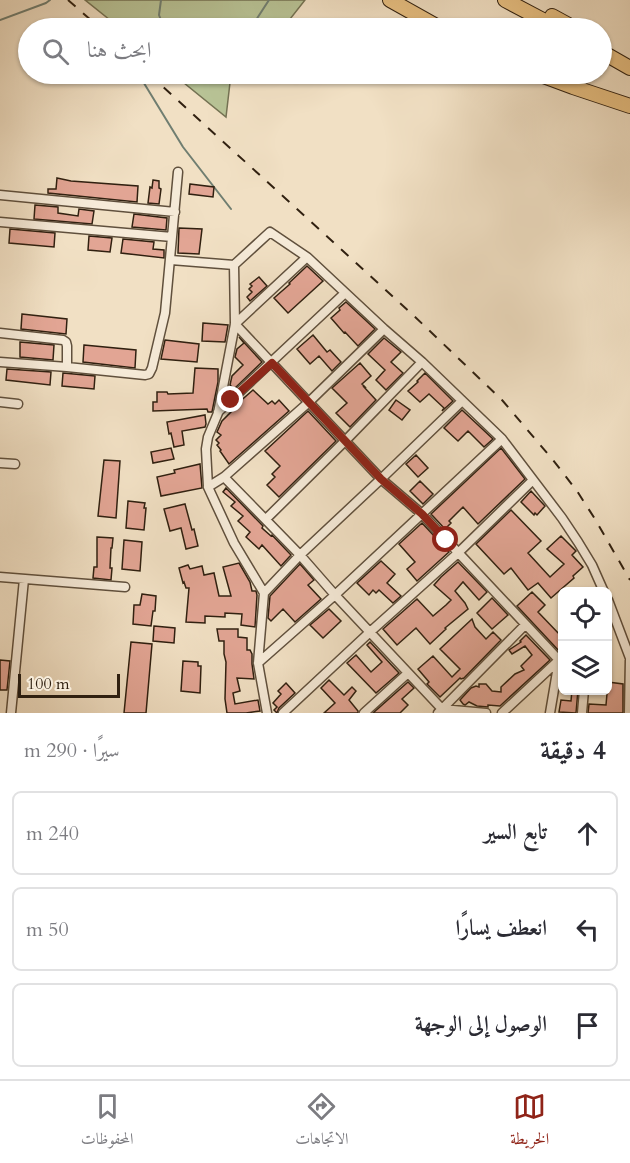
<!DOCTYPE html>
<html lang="ar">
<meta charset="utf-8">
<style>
:root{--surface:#fff;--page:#f7f7f7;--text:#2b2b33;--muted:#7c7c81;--line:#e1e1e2;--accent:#8f2418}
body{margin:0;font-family:Cardo,Amiri,serif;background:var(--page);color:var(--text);direction:rtl}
.controls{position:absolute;right:18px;bottom:18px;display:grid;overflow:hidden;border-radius:9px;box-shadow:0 2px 4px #0004}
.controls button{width:54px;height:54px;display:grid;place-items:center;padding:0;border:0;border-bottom:2px solid var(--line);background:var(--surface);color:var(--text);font:30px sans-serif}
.scale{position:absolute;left:18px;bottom:15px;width:102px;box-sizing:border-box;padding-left:6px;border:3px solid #302010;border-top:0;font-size:16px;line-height:21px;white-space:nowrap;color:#302010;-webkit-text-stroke:4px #f6ebd9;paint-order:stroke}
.stop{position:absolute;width:18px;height:18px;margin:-14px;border:4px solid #8f2418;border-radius:50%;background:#fff}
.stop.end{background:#8f2418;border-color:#fff;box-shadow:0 2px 6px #0008}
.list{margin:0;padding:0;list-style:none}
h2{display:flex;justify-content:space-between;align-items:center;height:78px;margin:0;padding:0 24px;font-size:26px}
h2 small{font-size:20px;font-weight:400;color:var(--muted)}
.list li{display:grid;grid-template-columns:39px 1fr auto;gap:18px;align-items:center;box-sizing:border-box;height:84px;margin:0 12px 12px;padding:0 12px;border:2px solid var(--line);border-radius:9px}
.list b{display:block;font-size:22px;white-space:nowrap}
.list em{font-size:20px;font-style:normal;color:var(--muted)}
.icon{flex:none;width:33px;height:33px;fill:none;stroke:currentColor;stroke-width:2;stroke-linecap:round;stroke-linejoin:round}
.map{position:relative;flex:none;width:630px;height:713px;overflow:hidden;direction:ltr}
.search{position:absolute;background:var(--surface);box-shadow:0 2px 4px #0004;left:18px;right:18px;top:18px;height:66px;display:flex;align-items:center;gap:15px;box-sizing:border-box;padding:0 21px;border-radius:33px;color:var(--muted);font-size:22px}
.sheet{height:366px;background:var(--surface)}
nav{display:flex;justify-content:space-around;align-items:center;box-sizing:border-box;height:84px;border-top:2px solid var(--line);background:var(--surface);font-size:16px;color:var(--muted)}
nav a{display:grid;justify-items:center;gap:3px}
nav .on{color:var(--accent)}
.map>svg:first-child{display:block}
</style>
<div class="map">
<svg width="630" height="713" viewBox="0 0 630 713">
<rect width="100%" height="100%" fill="#f1e0c4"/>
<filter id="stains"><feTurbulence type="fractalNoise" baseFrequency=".00333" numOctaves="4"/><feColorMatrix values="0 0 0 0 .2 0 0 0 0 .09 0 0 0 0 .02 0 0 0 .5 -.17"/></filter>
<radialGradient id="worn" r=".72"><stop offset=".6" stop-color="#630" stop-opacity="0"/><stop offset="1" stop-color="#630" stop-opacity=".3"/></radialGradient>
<path fill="#b8c396" stroke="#747253" stroke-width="1.5" d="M 85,0 L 305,0 L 283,28 L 120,28 Z
M 173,74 L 231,74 L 226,117 Z"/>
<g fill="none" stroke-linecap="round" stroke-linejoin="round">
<path stroke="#707e71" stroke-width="2" d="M 161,0 L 159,15 L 164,28
M 0,20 L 46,3 L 50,0
M 248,28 L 256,20 L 269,0
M 139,75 L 183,147 L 231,209"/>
</g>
<path fill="#e2a594" stroke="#302010" stroke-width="1.5" d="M 57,178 L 71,181 L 138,186 L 137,202 L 48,193 L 48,189 L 56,189 Z
M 153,180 L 159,181 L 159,188 L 161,189 L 159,204 L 148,203 L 150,187 L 152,188 Z
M 190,184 L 214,187 L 213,197 L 189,194 Z
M 35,205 L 58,207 L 58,213 L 78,216 L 79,209 L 94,211 L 92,224 L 34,219 Z
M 134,214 L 167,218 L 166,230 L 132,227 Z
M 179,228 L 202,229 L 199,254 L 178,253 Z
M 10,229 L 55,233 L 54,247 L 9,243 Z
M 89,236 L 112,238 L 110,252 L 88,250 Z
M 123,239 L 154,242 L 153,249 L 164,250 L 164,258 L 121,253 Z
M 307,266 L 323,281 L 288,313 L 274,298 L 290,284 L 289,283 Z
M 259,277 L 267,286 L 250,301 L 247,297 L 252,292 L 249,289 L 252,286 L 250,284 Z
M 346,302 L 375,329 L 358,346 L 345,332 L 344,333 L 331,318 L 340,310 L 339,308 Z
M 22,314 L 67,319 L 66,334 L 21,329 Z
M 203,323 L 228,325 L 225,342 L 202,341 Z
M 313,335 L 327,352 L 330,350 L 341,362 L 332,371 L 319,356 L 310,364 L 297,349 Z
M 239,337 L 262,362 L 234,389 L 230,385 L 232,376 L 243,365 L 235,357 L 237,349 L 244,343 Z
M 384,338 L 401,352 L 391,362 L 403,373 L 386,390 L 376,380 L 385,370 L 368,354 Z
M 165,340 L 199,344 L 197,362 L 161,359 Z
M 20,342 L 54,345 L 53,360 L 20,357 Z
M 84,345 L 136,350 L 135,368 L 83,362 Z
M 360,363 L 371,376 L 362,384 L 365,387 L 364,387 L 376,400 L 350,427 L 336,413 L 347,403 L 332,388 Z
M 195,368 L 218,369 L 218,382 L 212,412 L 208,412 L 207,409 L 153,411 L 153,402 L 157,402 L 157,392 L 167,392 L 168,394 L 193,393 Z
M 7,369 L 51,372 L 50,385 L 6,380 Z
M 63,373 L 95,376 L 94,389 L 62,386 Z
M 425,373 L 453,401 L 442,411 L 444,408 L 429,394 L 420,402 L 408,391 L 418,382 L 417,381 Z
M 253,390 L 268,404 L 272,401 L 275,404 L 279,400 L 289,411 L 229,464 L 220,451 L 221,450 L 217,445 L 219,443 L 216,440 L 221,435 L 217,432 L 222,421 L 238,405 L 237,404 Z
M 396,400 L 410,410 L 402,420 L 389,410 Z
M 462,410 L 493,439 L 484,447 L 468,431 L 458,441 L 444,428 Z
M 308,411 L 336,441 L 279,497 L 267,485 L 275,477 L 272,474 L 280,466 L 265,451 Z
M 205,415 L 206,424 L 205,427 L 182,431 L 184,445 L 174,447 L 171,433 L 169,434 L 167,422 Z
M 171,448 L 174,459 L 153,463 L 151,452 Z
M 501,448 L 525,479 L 478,524 L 463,507 L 449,521 L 451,523 L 445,529 L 431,514 Z
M 416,455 L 428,468 L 418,477 L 406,464 Z
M 104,460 L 120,461 L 116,518 L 98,516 Z
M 200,464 L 202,488 L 161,496 L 157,477 L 175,473 L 174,470 Z
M 420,481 L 433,494 L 423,504 L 410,491 Z
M 226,488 L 263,526 L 262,528 L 271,536 L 272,535 L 291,555 L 281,566 L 262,545 L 259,549 L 246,537 L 250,532 L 238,521 L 243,516 L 231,506 L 235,502 L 223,492 Z
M 531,491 L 545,506 L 537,515 L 535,513 L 534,515 L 521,502 Z
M 128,501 L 145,503 L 144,508 L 146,508 L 144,530 L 126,528 Z
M 185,504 L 192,530 L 194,529 L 198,546 L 186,549 L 181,528 L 170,531 L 164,509 Z
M 511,510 L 541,541 L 528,553 L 550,577 L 564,564 L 547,549 L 561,536 L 576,551 L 572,555 L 583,567 L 573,576 L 574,578 L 551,598 L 538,583 L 528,590 L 511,568 L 504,574 L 476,544 Z
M 422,523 L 449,552 L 417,581 L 407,569 L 415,562 L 399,544 Z
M 97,537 L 113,538 L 112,548 L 111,548 L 110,568 L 112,568 L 111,580 L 93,578 L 94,567 L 97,567 Z
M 124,540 L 142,542 L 140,571 L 122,569 Z
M 381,561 L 395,574 L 387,583 L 401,596 L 393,603 L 379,590 L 376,593 L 373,590 L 369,595 L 357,583 Z
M 458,562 L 487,592 L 479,600 L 463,582 L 455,591 L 465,603 L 468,609 L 445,628 L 446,629 L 430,644 L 416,628 L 397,645 L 383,629 L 417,599 L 433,616 L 446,605 L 451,600 L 434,585 L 441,577 Z
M 239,563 L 250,582 L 252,591 L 256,591 L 257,595 L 255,627 L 241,625 L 242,614 L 225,613 L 225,617 L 205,616 L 205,623 L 186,622 L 189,588 L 186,588 L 184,582 L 183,583 L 179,568 L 188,565 L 190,569 L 202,566 L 204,575 L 214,573 L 219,596 L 231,596 L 223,567 Z
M 300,564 L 314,580 L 308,585 L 321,599 L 295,622 L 283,609 L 271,621 L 268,618 L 270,596 Z
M 532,592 L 545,605 L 538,612 L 562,637 L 562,649 L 560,652 L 517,606 Z
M 142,594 L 156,596 L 155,611 L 153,611 L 151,626 L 133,624 L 134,605 L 140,605 Z
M 492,598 L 508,615 L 492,629 L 477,613 Z
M 329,609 L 341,621 L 323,638 L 310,625 Z
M 472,619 L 475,627 L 486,639 L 493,632 L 501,640 L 464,678 L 461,679 L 460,678 L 440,697 L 427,684 L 429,682 L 418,669 L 433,656 L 452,677 L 460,669 L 440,649 Z
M 154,626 L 175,628 L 174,643 L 153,641 Z
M 217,629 L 238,629 L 238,637 L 247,638 L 247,650 L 250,650 L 252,654 L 252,664 L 254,679 L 237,678 L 240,691 L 233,693 L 235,704 L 258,700 L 260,711 L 246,713 L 227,713 L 225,699 L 226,662 L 224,654 L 224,641 L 219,641 Z
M 526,635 L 550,660 L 500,706 L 488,705 L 488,707 L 477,706 L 469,702 L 465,705 L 463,704 L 460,700 L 471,688 L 476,686 L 479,687 L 479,684 L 486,684 L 492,691 L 501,692 L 501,687 L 515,674 L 524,670 L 521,666 L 532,655 L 525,646 L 512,654 L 509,650 L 521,642 L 520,641 Z
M 131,642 L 152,644 L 146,713 L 124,713 Z
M 370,642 L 399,673 L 376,693 L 347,663 L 356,655 L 371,672 L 382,662 L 367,645 Z
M 0,660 L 10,661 L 7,690 L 0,690 Z
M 183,661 L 198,662 L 198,666 L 201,666 L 200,693 L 181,691 Z
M 329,680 L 344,695 L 352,687 L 356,691 L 349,700 L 358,711 L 358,713 L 324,713 L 335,703 L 321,688 Z
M 408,682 L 414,688 L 402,699 L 408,705 L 400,713 L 373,713 Z
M 608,682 L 623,684 L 623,713 L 588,713 L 589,704 L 606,705 Z
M 286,683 L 295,693 L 279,708 L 277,713 L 274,710 L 277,707 L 273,703 L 281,694 L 278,691 Z
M 572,690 L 578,690 L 576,713 L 559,712 L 561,700 L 571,701 Z"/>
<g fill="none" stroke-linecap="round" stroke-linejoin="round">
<g stroke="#60503d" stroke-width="11">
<path id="minor" d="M 0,195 L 175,212
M 0,222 L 172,237
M 307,257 L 235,324 L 381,479 L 422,514 L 559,660 L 550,713
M 171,260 L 234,265
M 0,333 L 63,340 L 66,342 L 67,346 L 67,367
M 0,362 L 67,367 L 145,375 L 149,374 L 152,368 L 165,313 L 178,172
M 0,402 L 18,404
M 218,412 L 345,293
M 0,463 L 15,464
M 224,477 L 300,555 L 335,595 L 442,709 L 525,625
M 208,487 L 224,477 L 309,402 L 384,329
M 266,519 L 345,441 L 422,362
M 0,577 L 125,587
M 264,593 L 300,555 L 381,479 L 462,401
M 608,600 L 630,658 L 629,713
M 258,663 L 335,595 L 502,439
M 11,713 L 24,579
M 267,713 L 258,663 L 264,593 L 234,543 L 208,487 L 206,449 L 208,437 L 218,413 L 235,324 L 234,265 L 270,232 L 307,257 L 384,329 L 422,362 L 502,439 L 562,518 L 578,542 L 592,565 L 604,592
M 283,713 L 370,632 L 458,553 L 533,480
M 364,713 L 408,673
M 438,713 L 442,709 L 486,713
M 502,713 L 559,660
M 582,713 L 584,690"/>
</g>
<g stroke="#302010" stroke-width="16">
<path id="trunk" d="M 390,0 L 440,28
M 505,0 L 558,28
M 552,16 L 574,28
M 602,52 L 630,68
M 538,74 L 573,87 L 630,106"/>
</g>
<use href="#minor" stroke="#f6ebd9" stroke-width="8"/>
<use href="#trunk" stroke="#e8c082" stroke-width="14"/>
<path stroke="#302010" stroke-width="2" stroke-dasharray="10 10" stroke-linecap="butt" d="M 68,0 L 100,28
M 149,74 L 412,314 L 502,400 L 553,460 L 577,491 L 595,519 L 630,580"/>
</g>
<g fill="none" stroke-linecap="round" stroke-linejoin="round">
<path stroke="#8f2418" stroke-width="8" d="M 231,400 L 272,363 L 381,479 L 422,514 L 446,540"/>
</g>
<rect width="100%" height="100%" filter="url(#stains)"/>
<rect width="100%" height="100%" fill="url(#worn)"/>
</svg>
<div class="controls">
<button><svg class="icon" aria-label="locate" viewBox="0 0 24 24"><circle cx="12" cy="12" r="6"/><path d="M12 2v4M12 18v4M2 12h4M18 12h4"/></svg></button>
<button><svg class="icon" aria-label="layers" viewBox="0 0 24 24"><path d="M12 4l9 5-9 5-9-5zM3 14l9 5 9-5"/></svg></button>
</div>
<div class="scale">100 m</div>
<div class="stop" style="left:446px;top:540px"></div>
<div class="stop end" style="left:231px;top:400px"></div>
<div class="search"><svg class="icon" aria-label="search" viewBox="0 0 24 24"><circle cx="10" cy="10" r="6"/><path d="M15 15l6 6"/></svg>ابحث هنا</div>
</div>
<section class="sheet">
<h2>4 دقيقة<small>سيرًا · 290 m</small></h2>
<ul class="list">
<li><svg class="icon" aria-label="ahead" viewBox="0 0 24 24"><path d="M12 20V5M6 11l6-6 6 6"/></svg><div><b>تابع السير</b></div><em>240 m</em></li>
<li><svg class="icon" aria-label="left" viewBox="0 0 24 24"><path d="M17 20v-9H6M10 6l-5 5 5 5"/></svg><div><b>انعطف يسارًا</b></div><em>50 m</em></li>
<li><svg class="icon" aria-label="arrive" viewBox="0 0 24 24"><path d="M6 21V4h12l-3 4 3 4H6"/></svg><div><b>الوصول إلى الوجهة</b></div></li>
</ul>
</section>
<nav>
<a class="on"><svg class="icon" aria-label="map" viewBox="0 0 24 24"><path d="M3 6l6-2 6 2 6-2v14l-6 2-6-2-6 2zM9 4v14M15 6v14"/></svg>الخريطة</a>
<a><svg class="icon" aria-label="directions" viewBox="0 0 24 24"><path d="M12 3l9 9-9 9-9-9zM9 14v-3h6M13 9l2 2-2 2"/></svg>الاتجاهات</a>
<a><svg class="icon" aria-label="saved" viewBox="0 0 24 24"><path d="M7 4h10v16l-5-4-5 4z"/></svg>المحفوظات</a>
</nav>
